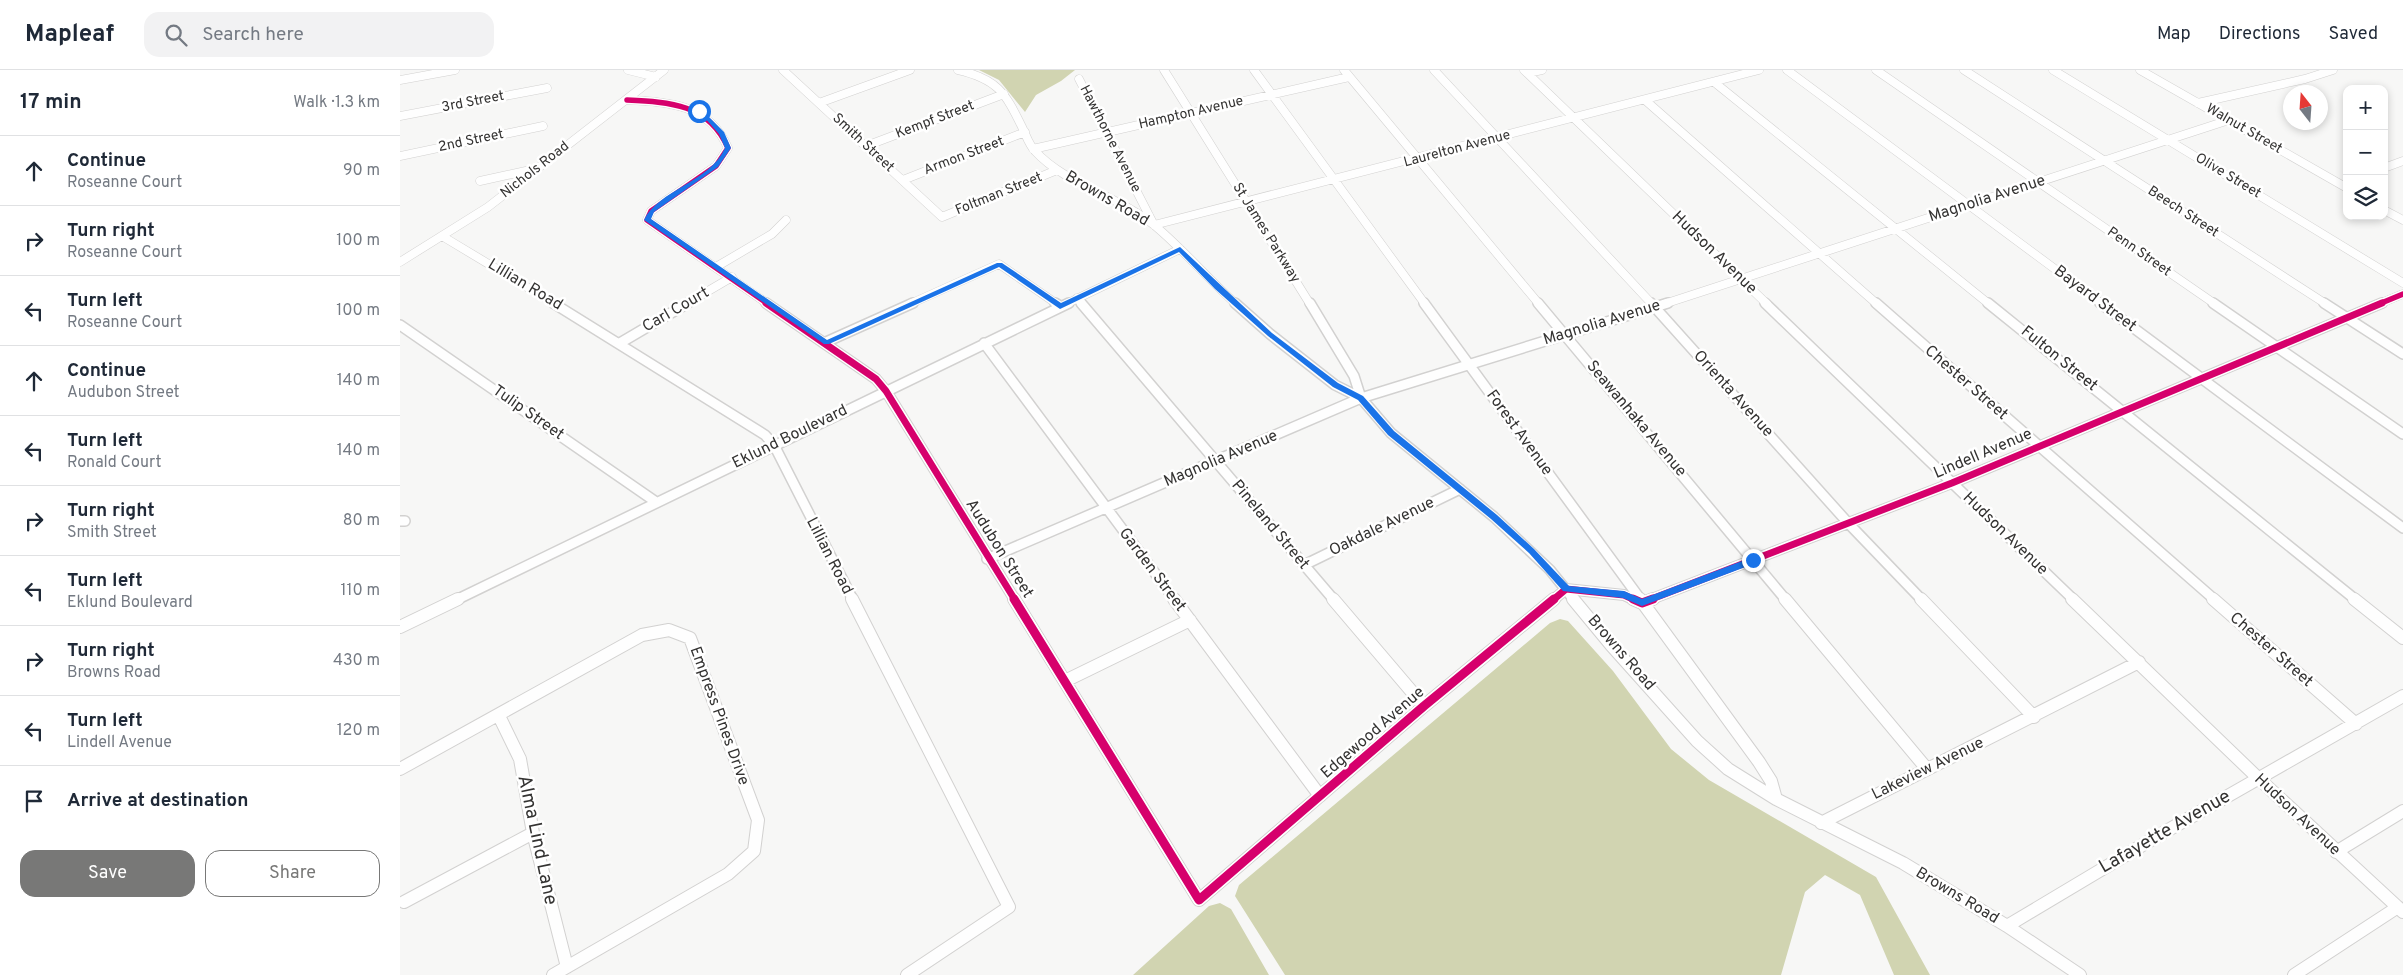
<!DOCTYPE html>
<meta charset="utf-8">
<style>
:root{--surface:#fff;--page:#f2f2f3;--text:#1f2937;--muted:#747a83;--line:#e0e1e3;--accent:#787877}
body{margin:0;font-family:Overpass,sans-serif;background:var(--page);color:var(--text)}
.controls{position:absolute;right:15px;top:15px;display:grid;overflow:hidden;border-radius:10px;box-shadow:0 2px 8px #0003}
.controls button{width:45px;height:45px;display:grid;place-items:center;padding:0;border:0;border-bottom:1px solid var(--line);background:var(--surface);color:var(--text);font:25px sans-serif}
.compass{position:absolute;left:1883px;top:15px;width:45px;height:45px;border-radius:50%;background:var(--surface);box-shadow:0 2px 8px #0003;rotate:343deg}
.stop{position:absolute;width:15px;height:15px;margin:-11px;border:4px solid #1a73e8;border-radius:50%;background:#fff}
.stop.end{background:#1a73e8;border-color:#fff;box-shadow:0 1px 5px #0008}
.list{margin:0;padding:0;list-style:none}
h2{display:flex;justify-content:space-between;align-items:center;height:65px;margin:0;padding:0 20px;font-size:21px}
h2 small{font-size:16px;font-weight:400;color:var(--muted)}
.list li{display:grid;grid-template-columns:32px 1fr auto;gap:15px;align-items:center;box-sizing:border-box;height:70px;padding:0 20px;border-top:1px solid var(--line)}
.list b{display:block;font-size:19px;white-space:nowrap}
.list p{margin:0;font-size:16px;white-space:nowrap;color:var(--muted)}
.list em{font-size:16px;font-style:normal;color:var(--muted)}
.actions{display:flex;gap:10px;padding:15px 20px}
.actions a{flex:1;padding:11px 0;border:1px solid var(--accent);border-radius:15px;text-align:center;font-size:18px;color:var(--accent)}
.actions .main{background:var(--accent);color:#fff}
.icon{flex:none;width:28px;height:28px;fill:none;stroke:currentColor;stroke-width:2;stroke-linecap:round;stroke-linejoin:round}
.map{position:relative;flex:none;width:2003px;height:905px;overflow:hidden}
header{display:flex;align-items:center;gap:30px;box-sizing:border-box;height:70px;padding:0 25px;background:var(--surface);border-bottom:1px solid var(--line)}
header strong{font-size:24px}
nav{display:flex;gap:28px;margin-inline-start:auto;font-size:18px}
.search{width:350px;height:45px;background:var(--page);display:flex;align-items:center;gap:12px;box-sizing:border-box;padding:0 18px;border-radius:15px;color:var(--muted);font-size:19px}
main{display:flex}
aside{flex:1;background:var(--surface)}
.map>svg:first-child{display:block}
</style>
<header>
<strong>Mapleaf</strong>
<div class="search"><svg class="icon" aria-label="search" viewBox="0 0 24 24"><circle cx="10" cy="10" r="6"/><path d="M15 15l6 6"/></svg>Search here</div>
<nav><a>Map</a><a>Directions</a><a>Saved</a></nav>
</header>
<main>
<aside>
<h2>17 min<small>Walk · 1.3 km</small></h2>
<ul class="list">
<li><svg class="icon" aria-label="ahead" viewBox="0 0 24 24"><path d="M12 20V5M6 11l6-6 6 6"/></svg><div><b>Continue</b><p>Roseanne Court</p></div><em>90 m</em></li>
<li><svg class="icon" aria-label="right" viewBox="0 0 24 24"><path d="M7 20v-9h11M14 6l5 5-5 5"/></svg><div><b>Turn right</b><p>Roseanne Court</p></div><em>100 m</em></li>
<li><svg class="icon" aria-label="left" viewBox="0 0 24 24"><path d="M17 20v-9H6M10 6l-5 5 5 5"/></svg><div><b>Turn left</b><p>Roseanne Court</p></div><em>100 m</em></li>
<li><svg class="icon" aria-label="ahead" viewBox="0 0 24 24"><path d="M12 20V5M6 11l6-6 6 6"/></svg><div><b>Continue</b><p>Audubon Street</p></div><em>140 m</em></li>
<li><svg class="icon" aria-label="left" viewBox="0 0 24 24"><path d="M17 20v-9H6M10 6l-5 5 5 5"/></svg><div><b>Turn left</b><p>Ronald Court</p></div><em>140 m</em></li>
<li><svg class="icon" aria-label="right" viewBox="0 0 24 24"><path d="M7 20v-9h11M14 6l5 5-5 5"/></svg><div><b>Turn right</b><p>Smith Street</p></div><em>80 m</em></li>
<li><svg class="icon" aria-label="left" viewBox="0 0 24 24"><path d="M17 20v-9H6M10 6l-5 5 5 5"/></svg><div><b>Turn left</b><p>Eklund Boulevard</p></div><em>110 m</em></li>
<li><svg class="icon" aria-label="right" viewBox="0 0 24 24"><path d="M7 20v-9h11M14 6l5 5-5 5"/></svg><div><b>Turn right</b><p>Browns Road</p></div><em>430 m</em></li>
<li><svg class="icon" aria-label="left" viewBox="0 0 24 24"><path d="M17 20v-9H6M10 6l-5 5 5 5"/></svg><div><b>Turn left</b><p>Lindell Avenue</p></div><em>120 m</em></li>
<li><svg class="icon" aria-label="arrive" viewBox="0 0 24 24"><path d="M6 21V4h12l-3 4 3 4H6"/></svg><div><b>Arrive at destination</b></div></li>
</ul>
<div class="actions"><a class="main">Save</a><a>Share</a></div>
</aside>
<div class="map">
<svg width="2003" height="905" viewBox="0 0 2003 905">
<rect width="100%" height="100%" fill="#f7f7f6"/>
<path fill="#d1d4b1" d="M 579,0 L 675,0 L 661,11 L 636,25 L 625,42 L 599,10 Z
M 1160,549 L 1168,551 L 1213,601 L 1271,679 L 1309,710 L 1476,807 L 1530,905 L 1494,905 L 1460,825 L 1425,805 L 1405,822 L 1381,905 L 885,905 L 835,826 L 839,815 L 1150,553 Z
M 820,833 L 831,839 L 869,905 L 733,905 L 809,836 Z"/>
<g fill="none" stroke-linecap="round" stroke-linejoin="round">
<g stroke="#d2d1d0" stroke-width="9">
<path id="minor-far2" d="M 228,0 L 256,7
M 383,0 L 542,147 L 657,100
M 558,0 C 597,9 605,22 622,57 C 626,65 629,75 635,81 C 665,114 718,126 754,155 C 783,179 808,209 836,234
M 764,0 L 910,234
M 854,0 L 1025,234
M 944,0 L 1139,234
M 1034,0 L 1252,234
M 1124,0 L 1367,234
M 1387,0 L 1702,234
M 1476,0 L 1815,234
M 1564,0 L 1926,234
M 1653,0 L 2003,213
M 1740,0 L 1947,118
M 1128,3 L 1142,0
M 679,9 L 754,155
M 0,10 L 55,0
M 1314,12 L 1589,234
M 227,30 C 270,32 309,34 328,78 L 316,96 L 251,141 L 247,150 L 368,234
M 1245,30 L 1477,234
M 419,33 L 510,0
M 1798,33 L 1905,9 L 1933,0
M 0,46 L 147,18
M 466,76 L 604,24
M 633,79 L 949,7
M 0,86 L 143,56
M 1984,98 L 2003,91
M 503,110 L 625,62
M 80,111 L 135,99
M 1984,140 L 2003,150
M 754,155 L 1359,0
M 42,166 L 155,234
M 0,192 L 88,137 L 264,0
M 316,197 L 372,164 L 386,150
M 677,228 L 682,234
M 286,234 L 332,207
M 510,234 L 599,194 L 657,234
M 666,234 L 780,179
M 1264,234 L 1829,50
M 1979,234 L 2003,224"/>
</g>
<g stroke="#d2d1d0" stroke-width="12">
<path id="minor-far1" d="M 153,233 L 365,365 L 374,375 L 453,530
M 366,233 L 476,309 L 486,321 L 615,530
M 655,233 L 660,236
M 681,233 L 934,530
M 835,233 L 870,264 L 935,315 L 961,328 L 991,363 L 1094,447 L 1150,500 L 1174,530
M 910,233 L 954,306 L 961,328
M 1024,233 L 1241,530
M 1138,233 L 1386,530
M 1251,233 L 1449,454 L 1522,530
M 1365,233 L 1674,530
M 1476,233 L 1815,530
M 1588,233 L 1956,530
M 1700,233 L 2003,458
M 1813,233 L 2003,364
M 1924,233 L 2003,284
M 0,255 L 256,432
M 426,272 L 513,233
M 220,273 L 288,233
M 584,273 L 775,530
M 0,451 L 5,451
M 587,489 L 961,328 L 1268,233
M 904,495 L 1060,419
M 56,530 L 669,233
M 1153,530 L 1166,519 L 1224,525 L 1235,530
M 1249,530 L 1552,413 L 1982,233"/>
</g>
<g stroke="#d2d1d0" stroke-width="14">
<path id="minor" d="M 452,529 L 609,837 L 507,905
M 614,529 L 799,830 L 1024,636 L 1154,529
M 774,529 L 920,726
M 933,529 L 1024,636
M 1173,529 L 1211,575 L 1297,671 L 1328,699 L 1376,729 L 1503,793 L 1607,856 L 1680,905
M 1233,529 L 1242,533 L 1253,529
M 1240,529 L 1359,692 L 1371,711 L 1376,729
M 1385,529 L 1527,699
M 1521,529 L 1634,647
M 1672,529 L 1858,708 L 2003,842
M 1813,529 L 1956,654
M 1954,529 L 2003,568
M 0,557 L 58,529
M 665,611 L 790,550
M 99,646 L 120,689 L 133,763 L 167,897
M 0,699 L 242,565 L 269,560 L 290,568 L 358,750 L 354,781 L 328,804 L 153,905
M 1421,753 L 1739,592
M 1936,782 L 2003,741
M 4,832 L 133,763
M 1607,856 L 1756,767 L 2003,626
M 1894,905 L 1998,837"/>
</g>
<use href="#minor-far2" stroke="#fefefe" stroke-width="8"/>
<use href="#minor-far1" stroke="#fefefe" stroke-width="9"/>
<use href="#minor" stroke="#fefefe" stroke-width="12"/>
<g stroke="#fff" stroke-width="8">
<path id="cycleway-far2" d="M 227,30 C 270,32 309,34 328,78 L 316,96 L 251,141 L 247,150 L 368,234
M 1979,234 L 2003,224"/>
</g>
<g stroke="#fff" stroke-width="10">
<path id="cycleway-far1" d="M 366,233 L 476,309 L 486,321 L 615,530
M 1153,530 L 1166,519 L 1224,525 L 1235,530
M 1249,530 L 1552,413 L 1982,233"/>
</g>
<g stroke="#fff" stroke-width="12">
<path id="cycleway" d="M 614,529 L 799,830 L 1024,636 L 1154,529
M 1233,529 L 1242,533 L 1253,529"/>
</g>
<use href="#cycleway-far2" stroke="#d6006c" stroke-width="5.5"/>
<use href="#cycleway-far1" stroke="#d6006c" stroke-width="7"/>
<use href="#cycleway" stroke="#d6006c" stroke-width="9"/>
</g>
<path fill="#1a73e8" d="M 297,39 L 301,39 L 324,62 L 331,78 L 318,97 L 254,142 L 251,149 L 427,270 L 597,193 L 602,193 L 661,233 L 780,177 L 872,263 L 938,313 L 963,326 L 994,361 L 1097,445 L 1134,479 L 1169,516 L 1224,521 L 1242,529 L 1350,488 L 1356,488 L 1358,490 L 1356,493 L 1242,536 L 1223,528 L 1163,521 L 1129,483 L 1091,449 L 988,365 L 958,330 L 933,317 L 868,266 L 815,219 L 779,182 L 660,239 L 599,197 L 429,274 L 424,274 L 244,150 C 258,120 310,112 325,78 L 319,64 Z"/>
<g text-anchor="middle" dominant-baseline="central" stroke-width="5" stroke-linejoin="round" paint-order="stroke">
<g font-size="14" fill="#343332" stroke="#fff">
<text transform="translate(73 32) rotate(-11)">3rd Street</text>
<text transform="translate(791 43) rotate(-13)">Hampton Avenue</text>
<text transform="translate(535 50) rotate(-21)">Kempf Street</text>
<text transform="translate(1844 59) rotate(30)">Walnut Street</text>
<text transform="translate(710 69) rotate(63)">Hawthorne Avenue</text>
<text transform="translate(71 71) rotate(-12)">2nd Street</text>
<text transform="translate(463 73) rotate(43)">Smith Street</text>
<text transform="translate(1057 79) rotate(-15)">Laurelton Avenue</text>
<text transform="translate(564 86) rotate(-21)">Armon Street</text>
<text transform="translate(135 100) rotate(-38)">Nichols Road</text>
<text transform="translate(1828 106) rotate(31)">Olive Street</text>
<text transform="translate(599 124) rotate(-22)">Foltman Street</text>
<text transform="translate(1783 142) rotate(33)">Beech Street</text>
<text transform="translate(866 163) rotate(58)">St James Parkway</text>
<text transform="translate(1739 182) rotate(35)">Penn Street</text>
</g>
<g font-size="16" fill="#343332" stroke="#fff">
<text transform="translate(707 129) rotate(30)">Browns Road</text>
<text transform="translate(1587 129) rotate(-18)">Magnolia Avenue</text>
<text transform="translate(1314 183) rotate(44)">Hudson Avenue</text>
<text transform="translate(125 215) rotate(31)">Lillian Road</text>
<text transform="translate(1695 229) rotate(37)">Bayard Street</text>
<text transform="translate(276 240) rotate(-30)">Carl Court</text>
<text transform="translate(1202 253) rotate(-17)">Magnolia Avenue</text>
<text transform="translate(1659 289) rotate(39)">Fulton Street</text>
<text transform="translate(1566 313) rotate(41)">Chester Street</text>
<text transform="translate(1333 324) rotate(48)">Orienta Avenue</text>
<text transform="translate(128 343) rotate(35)">Tulip Street</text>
<text transform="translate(1236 349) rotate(50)">Seawanhaka Avenue</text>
<text transform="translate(1119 363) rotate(54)">Forest Avenue</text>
<text transform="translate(390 367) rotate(-26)">Eklund Boulevard</text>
<text transform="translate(1583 384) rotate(-23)">Lindell Avenue</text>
<text transform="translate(821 389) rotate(-23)">Magnolia Avenue</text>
<text transform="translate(870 455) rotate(50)">Pineland Street</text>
<text transform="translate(982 457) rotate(-26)">Oakdale Avenue</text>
<text transform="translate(1605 464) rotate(44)">Hudson Avenue</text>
<text transform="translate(599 479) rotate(58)">Audubon Street</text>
<text transform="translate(429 486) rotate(63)">Lillian Road</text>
<text transform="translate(752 500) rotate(53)">Garden Street</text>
<text transform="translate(1871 580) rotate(41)">Chester Street</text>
<text transform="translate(1221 583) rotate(49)">Browns Road</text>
<text transform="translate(319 646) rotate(70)">Empress Pines Drive</text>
<text transform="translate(973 663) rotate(-41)">Edgewood Avenue</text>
<text transform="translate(1528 699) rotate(-26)">Lakeview Avenue</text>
<text transform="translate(1897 745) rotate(43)">Hudson Avenue</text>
<text transform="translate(1557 826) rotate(31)">Browns Road</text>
</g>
<g font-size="19" fill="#343332" stroke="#fff">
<text transform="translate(1765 762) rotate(-30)">Lafayette Avenue</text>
<text transform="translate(137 770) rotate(78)">Alma Lind Lane</text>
</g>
</g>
</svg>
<div class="controls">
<button>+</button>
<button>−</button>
<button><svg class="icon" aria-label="layers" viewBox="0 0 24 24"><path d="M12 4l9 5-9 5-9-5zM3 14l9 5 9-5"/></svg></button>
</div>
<svg class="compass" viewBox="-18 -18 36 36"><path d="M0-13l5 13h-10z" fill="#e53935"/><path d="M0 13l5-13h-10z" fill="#747a83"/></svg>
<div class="stop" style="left:299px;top:41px"></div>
<div class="stop end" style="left:1353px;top:490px"></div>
</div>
</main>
